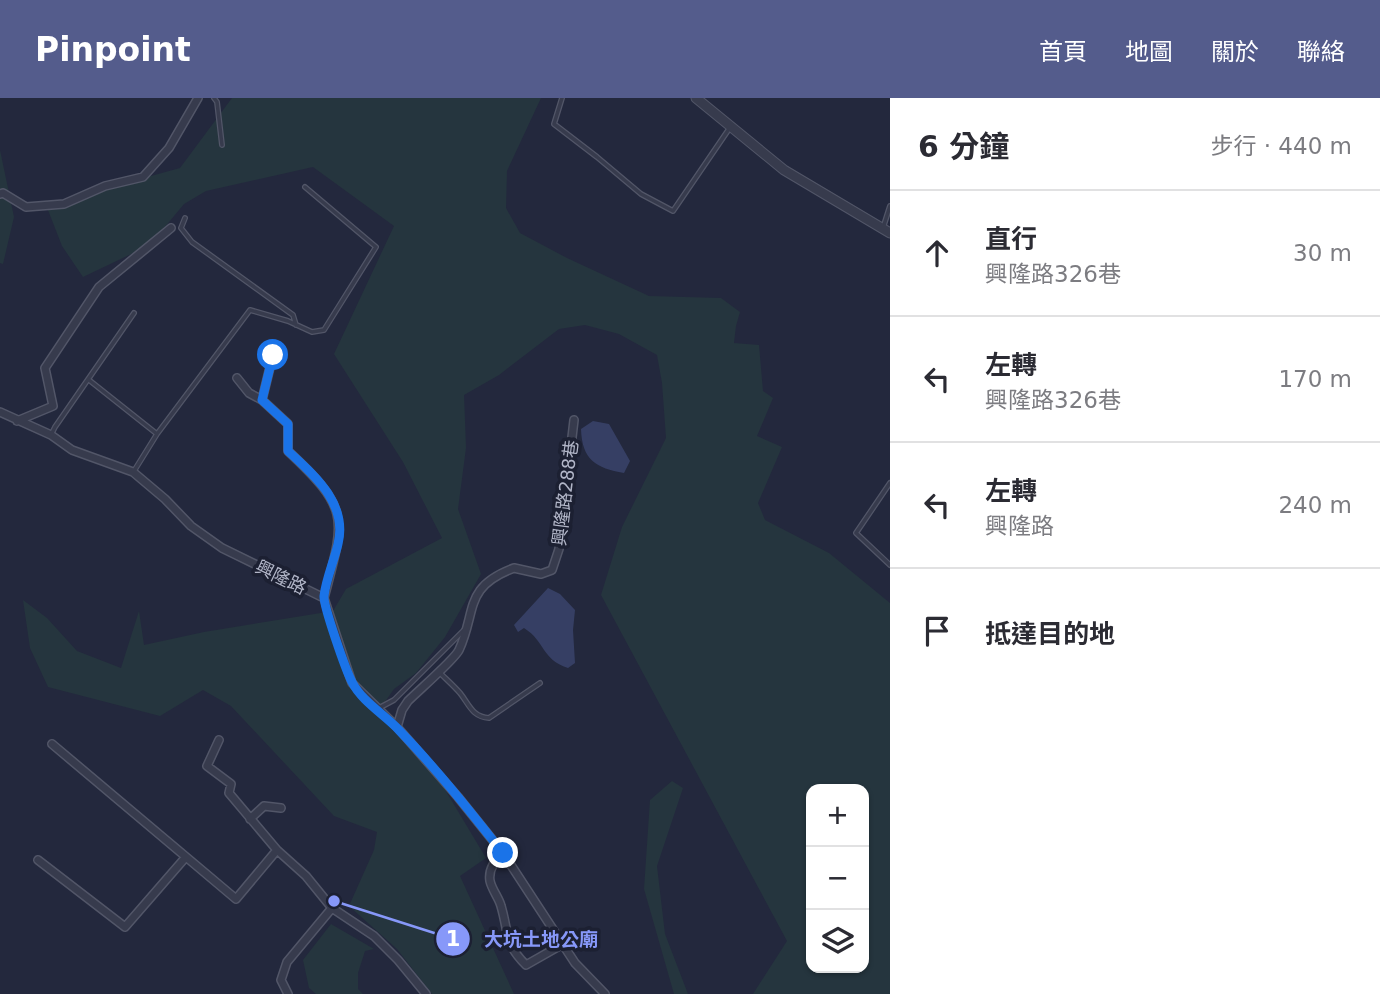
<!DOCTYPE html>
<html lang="zh-TW">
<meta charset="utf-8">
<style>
:root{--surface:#fff;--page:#f7f7f7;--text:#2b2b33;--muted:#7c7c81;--line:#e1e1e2;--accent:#545c8c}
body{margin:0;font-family:"DejaVu Sans","Noto Sans TC",sans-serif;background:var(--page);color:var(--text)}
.controls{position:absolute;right:21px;bottom:21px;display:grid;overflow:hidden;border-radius:14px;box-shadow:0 2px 5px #0004}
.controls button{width:63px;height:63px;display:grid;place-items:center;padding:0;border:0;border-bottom:2px solid var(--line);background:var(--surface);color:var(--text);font:35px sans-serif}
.stop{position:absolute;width:21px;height:21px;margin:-16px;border:5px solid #1a73e8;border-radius:50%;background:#fff}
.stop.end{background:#1a73e8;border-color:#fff;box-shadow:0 2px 7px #0008}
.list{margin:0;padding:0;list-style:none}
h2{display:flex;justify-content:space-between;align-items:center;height:91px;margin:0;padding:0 28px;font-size:30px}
h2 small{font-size:23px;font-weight:400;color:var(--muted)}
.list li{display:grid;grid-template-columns:46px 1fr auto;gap:21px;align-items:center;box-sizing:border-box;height:126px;padding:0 28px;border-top:2px solid var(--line)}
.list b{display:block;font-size:26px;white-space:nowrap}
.list p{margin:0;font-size:23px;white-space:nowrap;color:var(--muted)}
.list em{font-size:23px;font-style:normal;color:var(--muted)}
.icon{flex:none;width:38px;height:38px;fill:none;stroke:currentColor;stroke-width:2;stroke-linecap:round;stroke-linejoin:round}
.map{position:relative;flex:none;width:890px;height:896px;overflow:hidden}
header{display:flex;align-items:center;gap:42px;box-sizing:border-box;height:98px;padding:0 35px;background:var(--accent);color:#fff}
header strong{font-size:33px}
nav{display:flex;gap:38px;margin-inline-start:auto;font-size:24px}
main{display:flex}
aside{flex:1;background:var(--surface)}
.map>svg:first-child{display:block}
</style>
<header>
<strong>Pinpoint</strong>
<nav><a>首頁</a><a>地圖</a><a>關於</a><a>聯絡</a></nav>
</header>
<main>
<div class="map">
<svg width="890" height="896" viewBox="0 0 890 896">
<rect width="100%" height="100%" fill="#23283d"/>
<path fill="#25353e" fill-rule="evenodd" d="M 232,0 L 541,0 L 507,73 L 506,110 L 520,135 L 567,160 L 649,198 L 721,200 L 740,214 L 736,228 L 734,245 L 759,247 L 763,293 L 773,300 L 757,338 L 782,349 L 758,405 L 765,422 L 829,455 L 890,505 L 890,896 L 753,896 L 787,843 L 601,497 L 622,429 L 666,340 L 662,285 L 657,257 L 619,236 L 585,227 L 559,231 L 499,277 L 464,297 L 466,350 L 458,411 L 481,476 L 445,539 L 416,575 L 394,591 L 377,615 L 441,685 L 486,760 L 460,778 L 514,896 L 432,896 L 397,851 L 349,808 L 374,752 L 377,734 L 334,718 L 231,608 L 203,592 L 160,618 L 48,589 L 30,550 L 23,502 L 47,520 L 77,553 L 121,570 L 139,513 L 144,547 L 204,534 L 333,513 L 346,491 L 442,440 L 403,364 L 334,256 L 394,128 L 313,69 L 206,93 L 184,106 L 150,147 L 83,179 L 62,148 L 46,107 L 180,70 ZM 811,691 L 864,691 L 864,870 L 811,870 Z
M 0,52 L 14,119 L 3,166 L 0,165 Z
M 672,683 L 683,690 L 657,768 L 665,836 L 688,896 L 674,896 L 644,791 L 650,702 Z
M 331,826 L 374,851 L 365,853 L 358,875 L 358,891 L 363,896 L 316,896 L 309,890 L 303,862 Z"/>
<path fill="#363f64" d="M 593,323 L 609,326 L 630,363 L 624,375 C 596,370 582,362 581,331 Z
M 548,490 L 560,496 L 575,512 L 573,532 L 575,565 L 568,570 C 541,561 546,544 524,530 L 518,534 L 514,527 Z"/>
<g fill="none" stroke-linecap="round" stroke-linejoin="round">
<g stroke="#525668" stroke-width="6">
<path id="service" d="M 214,0 L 217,4 L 222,47
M 562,0 L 554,26 L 597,59 L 641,96 L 673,113 L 729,31
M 185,120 L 181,130 L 192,144 L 293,217 L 296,227
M 883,130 L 890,108
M 89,282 L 157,336
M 51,337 L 55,329 L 134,215
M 134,373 L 157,336 L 250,212 L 288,223 L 312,234 L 324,232 L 376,149 L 305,89
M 890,385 L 856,435 L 890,467
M 439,574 C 446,581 454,588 460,595 C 469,606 472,619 489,620 L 540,585
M 379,610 L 394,602 L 465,531"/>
</g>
<g stroke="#525668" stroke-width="10">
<path id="minor" d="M 0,96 L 3,95 L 26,109 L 64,106 L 105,88 L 143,79 L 169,50 L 198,0
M 237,280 L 249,295 L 262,302 L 288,326 L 288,353 C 351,412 345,420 324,500
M 262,302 L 273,257
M 0,314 L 51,337 L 72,352 L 133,374 L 165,401 L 191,428 L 222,450 L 324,500 L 352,585 L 397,629 L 458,699 L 503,755 L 575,865 L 605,896
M 17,323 L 53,308 L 45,270 L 99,189 L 171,130
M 397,629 L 402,612 L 408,603 C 418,593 455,561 459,552 C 477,513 463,489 514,470 L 541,476 L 552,472 L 559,451 L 574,322
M 52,646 L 236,801 L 277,752 L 229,695 L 231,686 L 207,668 L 219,642
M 250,721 L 264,708 L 281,710
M 277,752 L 306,778 L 332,810 L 374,838 L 398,862 L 426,896
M 503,755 C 495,762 488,771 490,783 C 492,792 499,800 501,808 C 509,835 504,845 526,867 L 563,846
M 38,762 L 125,829 L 185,760
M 288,896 L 281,882 L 287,864 L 332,810"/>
</g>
<g stroke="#525668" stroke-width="11">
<path id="tertiary" d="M 696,0 L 784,72 L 890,135"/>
</g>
<use href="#service" stroke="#373b4d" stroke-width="3.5"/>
<use href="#minor" stroke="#373b4d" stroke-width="7"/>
<use href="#tertiary" stroke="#373b4d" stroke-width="9"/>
</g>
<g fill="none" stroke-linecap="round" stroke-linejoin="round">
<path stroke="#1a73e8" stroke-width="9" d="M 273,257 L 262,302 L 288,326 L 288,353 C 315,378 348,406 338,446 C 334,463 326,481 324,498 C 323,507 346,573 352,584 C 361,602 382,615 396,629 C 435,669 469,712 503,755"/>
</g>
<g text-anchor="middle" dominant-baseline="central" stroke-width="7" stroke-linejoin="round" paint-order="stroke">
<g font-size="18" fill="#b2b6c8" stroke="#1c2032">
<text transform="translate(565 395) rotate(-83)">興隆路288巷</text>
<text transform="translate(281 479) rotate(26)">興隆路</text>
</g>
</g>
<path fill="none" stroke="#8798f9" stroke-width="2.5" d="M334 803L453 841"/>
<g fill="#8798f9" stroke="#1c2032" stroke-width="2.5">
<circle cx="334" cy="803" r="7"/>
<circle cx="453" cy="841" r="18"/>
</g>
<g font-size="21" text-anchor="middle" font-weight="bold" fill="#fff">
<text x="453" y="848">1</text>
</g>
<g font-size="19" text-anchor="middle" font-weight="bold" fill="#8798f9" stroke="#1c2032" stroke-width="7" stroke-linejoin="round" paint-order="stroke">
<text x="541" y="848">大坑土地公廟</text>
</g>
</svg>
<div class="controls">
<button>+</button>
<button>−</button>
<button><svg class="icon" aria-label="layers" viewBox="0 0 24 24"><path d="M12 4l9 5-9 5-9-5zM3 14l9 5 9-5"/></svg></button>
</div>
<div class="stop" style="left:273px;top:257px"></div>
<div class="stop end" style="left:503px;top:755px"></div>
</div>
<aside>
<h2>6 分鐘<small>步行 · 440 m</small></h2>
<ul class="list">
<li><svg class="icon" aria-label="ahead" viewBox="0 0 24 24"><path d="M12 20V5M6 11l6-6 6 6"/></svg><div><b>直行</b><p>興隆路326巷</p></div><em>30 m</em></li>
<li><svg class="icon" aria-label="left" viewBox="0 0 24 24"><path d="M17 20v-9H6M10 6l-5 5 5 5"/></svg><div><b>左轉</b><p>興隆路326巷</p></div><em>170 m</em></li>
<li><svg class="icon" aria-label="left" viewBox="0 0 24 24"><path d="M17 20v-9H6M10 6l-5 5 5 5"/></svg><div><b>左轉</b><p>興隆路</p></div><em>240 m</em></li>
<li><svg class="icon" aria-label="arrive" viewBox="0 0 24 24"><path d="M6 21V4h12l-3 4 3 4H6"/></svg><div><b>抵達目的地</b></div></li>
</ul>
</aside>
</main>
